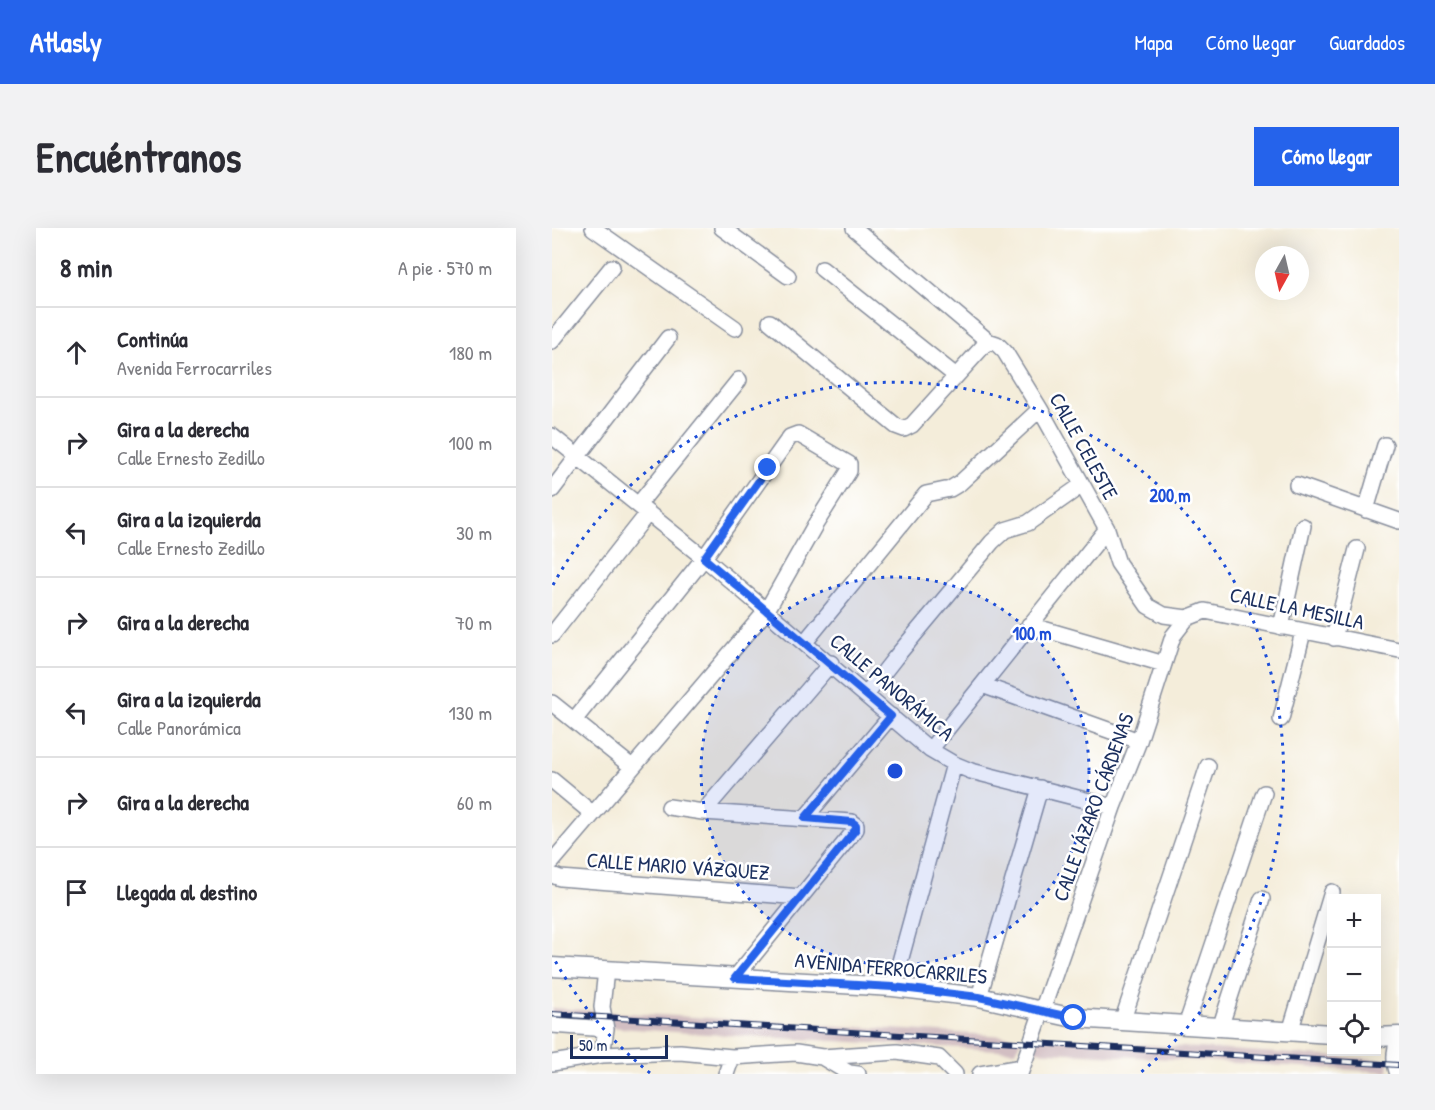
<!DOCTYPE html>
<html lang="es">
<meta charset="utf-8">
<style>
:root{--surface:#fff;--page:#f2f2f3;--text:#2b2b33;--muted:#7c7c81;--line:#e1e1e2;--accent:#2563eb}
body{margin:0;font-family:"Patrick Hand",sans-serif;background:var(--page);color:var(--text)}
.controls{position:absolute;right:18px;bottom:18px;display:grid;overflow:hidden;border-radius:0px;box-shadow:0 6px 24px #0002}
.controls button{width:54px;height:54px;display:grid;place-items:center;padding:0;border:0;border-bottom:2px solid var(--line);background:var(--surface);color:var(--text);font:30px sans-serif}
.compass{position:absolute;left:703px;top:18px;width:54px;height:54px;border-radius:50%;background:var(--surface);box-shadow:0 6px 24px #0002;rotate:188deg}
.scale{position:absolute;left:18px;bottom:15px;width:98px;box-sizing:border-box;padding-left:6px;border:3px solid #1b2f5e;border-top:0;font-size:16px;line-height:21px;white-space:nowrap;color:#1b2f5e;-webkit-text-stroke:4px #fff;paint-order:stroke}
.stop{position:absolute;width:18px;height:18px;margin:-14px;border:4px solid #2563eb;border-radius:50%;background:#fff}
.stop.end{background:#2563eb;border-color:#fff;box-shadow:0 2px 6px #0008}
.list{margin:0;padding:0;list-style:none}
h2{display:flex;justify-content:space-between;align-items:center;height:78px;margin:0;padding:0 24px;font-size:26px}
h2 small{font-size:20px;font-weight:400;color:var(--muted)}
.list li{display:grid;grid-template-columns:39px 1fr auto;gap:18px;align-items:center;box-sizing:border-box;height:90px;padding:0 24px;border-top:2px solid var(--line)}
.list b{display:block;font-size:22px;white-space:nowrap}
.list p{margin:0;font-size:20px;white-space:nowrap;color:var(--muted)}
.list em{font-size:20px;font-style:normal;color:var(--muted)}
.icon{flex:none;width:33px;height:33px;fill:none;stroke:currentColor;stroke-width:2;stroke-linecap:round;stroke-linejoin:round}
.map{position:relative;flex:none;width:847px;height:846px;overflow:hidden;border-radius:0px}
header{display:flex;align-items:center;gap:36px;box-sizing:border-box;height:84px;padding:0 30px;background:var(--accent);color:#fff}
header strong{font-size:28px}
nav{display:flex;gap:33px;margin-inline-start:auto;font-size:21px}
.intro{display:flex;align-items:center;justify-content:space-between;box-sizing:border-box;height:144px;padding:0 36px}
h1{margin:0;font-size:42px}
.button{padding:15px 27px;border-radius:0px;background:var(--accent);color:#fff;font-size:21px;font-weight:700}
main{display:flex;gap:36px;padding:0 36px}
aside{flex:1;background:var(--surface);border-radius:0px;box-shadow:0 6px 24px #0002}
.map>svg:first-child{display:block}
</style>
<header>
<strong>Atlasly</strong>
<nav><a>Mapa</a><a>Cómo llegar</a><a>Guardados</a></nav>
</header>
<div class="intro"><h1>Encuéntranos</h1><a class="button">Cómo llegar</a></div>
<main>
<aside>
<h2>8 min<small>A pie · 570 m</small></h2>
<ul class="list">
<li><svg class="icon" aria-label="ahead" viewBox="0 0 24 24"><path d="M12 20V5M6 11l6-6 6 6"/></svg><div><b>Continúa</b><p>Avenida Ferrocarriles</p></div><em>180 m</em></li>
<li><svg class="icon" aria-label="right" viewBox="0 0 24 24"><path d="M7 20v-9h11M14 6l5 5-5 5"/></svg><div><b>Gira a la derecha</b><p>Calle Ernesto Zedillo</p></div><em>100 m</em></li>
<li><svg class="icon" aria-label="left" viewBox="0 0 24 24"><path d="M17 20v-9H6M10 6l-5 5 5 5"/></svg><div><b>Gira a la izquierda</b><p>Calle Ernesto Zedillo</p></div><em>30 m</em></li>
<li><svg class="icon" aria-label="right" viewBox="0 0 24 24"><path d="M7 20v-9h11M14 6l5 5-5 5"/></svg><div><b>Gira a la derecha</b></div><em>70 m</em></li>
<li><svg class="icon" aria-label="left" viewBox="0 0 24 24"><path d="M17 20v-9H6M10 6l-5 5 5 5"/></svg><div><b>Gira a la izquierda</b><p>Calle Panorámica</p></div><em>130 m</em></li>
<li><svg class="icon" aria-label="right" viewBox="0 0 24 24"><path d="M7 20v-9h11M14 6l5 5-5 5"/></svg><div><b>Gira a la derecha</b></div><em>60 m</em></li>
<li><svg class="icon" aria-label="arrive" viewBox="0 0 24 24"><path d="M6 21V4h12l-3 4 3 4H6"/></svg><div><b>Llegada al destino</b></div></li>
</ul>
</aside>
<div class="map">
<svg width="847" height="846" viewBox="0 0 847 846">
<rect width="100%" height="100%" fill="#fff"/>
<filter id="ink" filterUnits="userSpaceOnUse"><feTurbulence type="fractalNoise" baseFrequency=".0167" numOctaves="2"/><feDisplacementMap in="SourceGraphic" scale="12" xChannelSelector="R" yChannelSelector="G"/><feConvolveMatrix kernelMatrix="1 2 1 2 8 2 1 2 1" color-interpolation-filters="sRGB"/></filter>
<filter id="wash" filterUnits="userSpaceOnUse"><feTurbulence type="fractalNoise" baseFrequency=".008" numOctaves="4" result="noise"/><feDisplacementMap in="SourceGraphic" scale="24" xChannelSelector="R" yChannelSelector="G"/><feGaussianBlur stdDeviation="1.35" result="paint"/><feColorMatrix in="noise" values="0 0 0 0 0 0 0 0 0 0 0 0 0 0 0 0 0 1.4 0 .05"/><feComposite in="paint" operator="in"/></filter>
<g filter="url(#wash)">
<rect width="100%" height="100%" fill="#f4edda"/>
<path fill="#d2bec2" d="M 0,780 L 45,783 L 43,798 L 0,795 Z
M 57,784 L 470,809 L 464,823 L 137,805 L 55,799 Z
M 486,810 L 837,832 L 836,844 L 483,823 Z"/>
</g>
<g filter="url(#ink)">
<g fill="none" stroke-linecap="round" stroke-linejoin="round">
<g stroke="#888e9c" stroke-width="18">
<path id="minor" d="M 41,0 L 183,100
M 170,0 L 236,48
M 302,0 L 436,113 L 445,116 L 453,124 L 488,181 L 555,301 L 566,335 L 596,378 L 612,387 L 635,390 L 653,383 L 847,422
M 270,41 L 404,148
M 218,94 L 344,198 L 352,201 L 360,197 L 436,113
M 0,113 L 60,39
M 0,208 L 152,330 L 378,522 L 402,536 L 419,543 L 561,579
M 745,257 L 847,293
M 0,262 L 116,110
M 86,277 L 187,152
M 814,282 L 833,217
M 477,397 L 612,436
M 729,399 L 751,298
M 0,407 L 96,285
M 782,410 L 805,321
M 253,414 L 374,266 L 398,261 L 408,255 L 488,181
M 430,457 L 587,513
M 314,467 L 343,430 L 440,314 L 453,302 L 476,295 L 530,257
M 0,475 L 80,539
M 729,491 L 751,404
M 378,522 L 555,301
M 0,552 L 41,586
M 117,579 L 151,584 L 300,594 L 304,597 L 304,601 L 183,750
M 151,584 L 279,435
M 253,590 L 339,488
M 0,634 L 215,382 L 263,297 L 297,243 L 297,236 L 246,206 L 238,209 L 152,330 L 23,491
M 0,647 L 8,650 L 249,669
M 341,759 L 402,536
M 427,769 L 488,560
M 570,794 L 656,538
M 0,797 L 54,801
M 634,798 L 712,565
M 668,800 L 710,671
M 738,804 L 780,664
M 50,827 L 54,801 L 50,779 L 54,742
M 270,829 L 345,824 L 387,830 L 403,846
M 0,835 L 50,827 L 128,824 L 180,829 L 244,825 L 270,829 L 297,845 L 306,846
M 174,846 L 180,829
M 428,846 L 470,839
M 468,846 L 561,579 L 587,513 L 621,408 L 635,390
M 846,846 C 841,833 842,822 847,810"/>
</g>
<g stroke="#888e9c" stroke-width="21">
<path id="tertiary" d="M 0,739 L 341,759 L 427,769 L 522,790 L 780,806
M 824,809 L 847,808"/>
</g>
<use href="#minor" stroke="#fff" stroke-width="15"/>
<use href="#tertiary" stroke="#fff" stroke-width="18"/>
<g stroke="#1b2f5e" stroke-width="6">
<path id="rail" d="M 0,786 L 847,837"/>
</g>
<use href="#rail" stroke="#fff" stroke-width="4" stroke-dasharray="11" stroke-linecap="butt"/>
</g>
</g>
<g fill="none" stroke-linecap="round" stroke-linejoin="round" filter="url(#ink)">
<path stroke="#2563eb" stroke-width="8" d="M 216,240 L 152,330 L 339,488 L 253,590 L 300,594 L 304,597 L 304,601 L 183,750 L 341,759 L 427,769 L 522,790"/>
</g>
<circle cx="343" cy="543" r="194" fill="#1d4ed8" fill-opacity=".12"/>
<g fill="none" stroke="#1d4ed8" stroke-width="3" stroke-dasharray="3 6">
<circle cx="343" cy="543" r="194"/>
<path d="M98 845A389 389 0 0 1 1 729M1 357A389 389 0 1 1 588 845"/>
</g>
<g text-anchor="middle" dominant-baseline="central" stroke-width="5" stroke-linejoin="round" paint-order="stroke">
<g font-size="21" fill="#1b2f5e" stroke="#fff">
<text transform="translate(532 218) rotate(61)">CALLE CELESTE</text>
<text transform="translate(745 380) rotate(12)">CALLE LA MESILLA</text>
<text transform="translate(340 459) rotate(40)">CALLE PANORÁMICA</text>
<text transform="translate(541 579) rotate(-70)">CALLE LÁZARO CÁRDENAS</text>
<text transform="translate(126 638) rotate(4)">CALLE MARIO VÁZQUEZ</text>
<text transform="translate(339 740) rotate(5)">AVENIDA FERROCARRILES</text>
</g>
</g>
<circle cx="343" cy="543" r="9" fill="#1d4ed8" stroke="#fff" stroke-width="3"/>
<g font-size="18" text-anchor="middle" font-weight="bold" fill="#1d4ed8" stroke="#fff" stroke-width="5" stroke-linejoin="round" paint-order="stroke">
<text x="618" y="274">200 m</text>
<text x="480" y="412">100 m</text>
</g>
</svg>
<div class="controls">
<button>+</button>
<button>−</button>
<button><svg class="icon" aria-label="locate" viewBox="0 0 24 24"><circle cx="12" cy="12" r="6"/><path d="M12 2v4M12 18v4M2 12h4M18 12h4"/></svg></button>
</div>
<svg class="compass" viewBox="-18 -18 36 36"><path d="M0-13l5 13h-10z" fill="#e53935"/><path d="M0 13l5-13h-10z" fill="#7c7c81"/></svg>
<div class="scale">50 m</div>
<div class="stop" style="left:522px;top:790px"></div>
<div class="stop end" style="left:216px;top:240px"></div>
</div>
</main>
